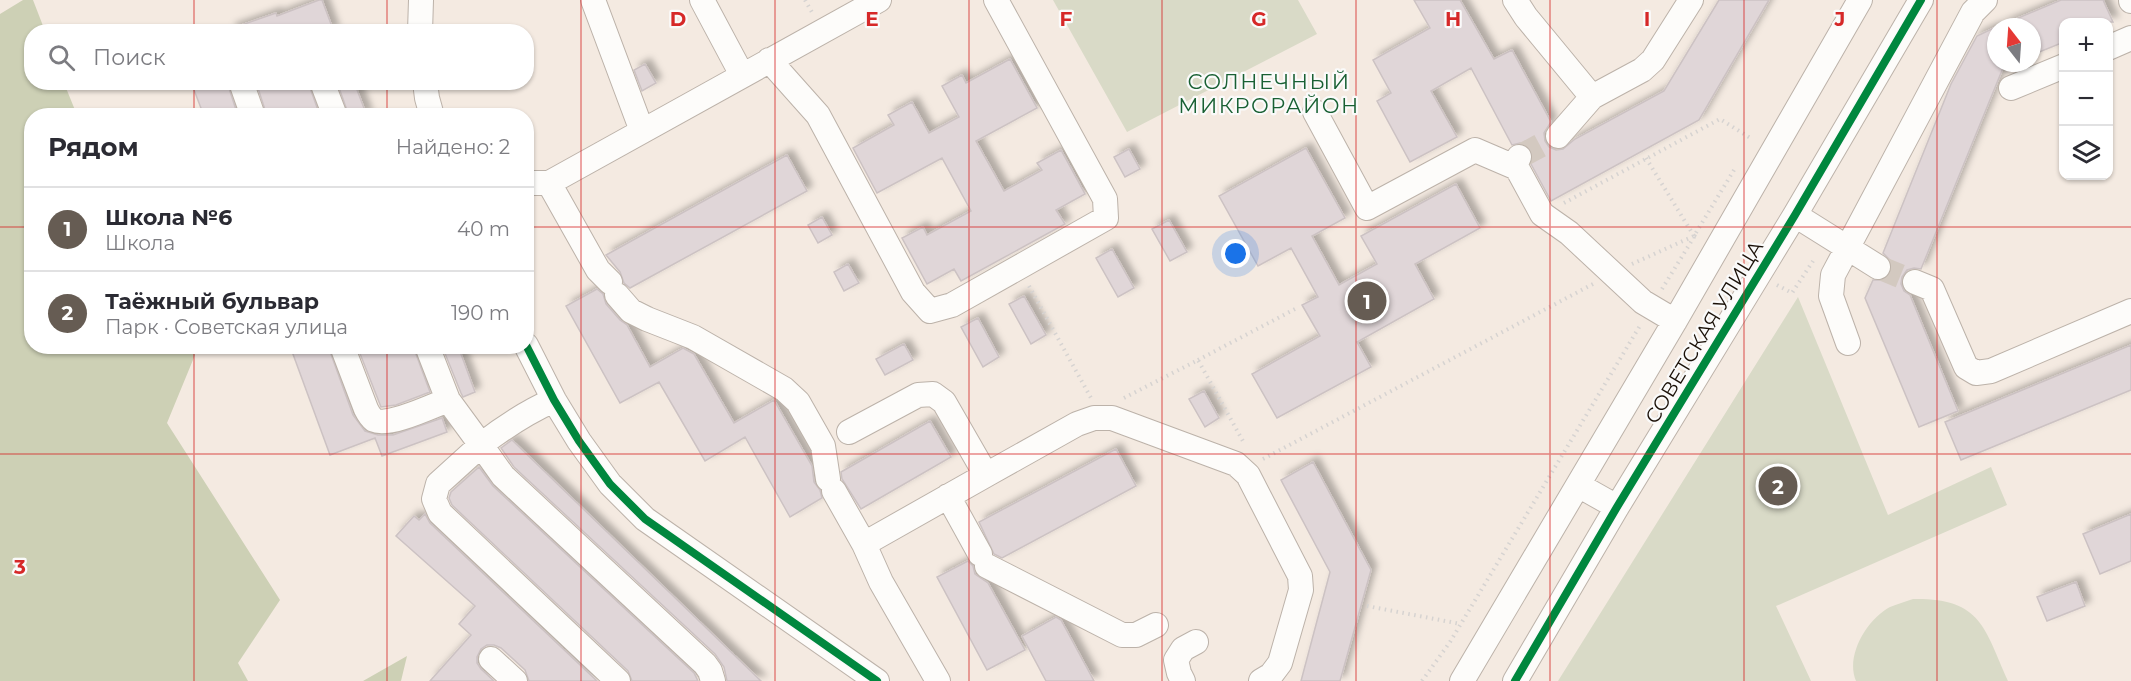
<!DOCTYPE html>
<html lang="ru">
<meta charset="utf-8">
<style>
:root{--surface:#fff;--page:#f7f7f7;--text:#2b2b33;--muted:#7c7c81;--line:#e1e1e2;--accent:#665c53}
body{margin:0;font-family:Montserrat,sans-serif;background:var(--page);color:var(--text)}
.controls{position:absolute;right:18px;top:18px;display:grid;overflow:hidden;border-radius:12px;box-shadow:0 2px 4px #0004}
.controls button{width:54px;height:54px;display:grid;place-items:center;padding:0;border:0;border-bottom:2px solid var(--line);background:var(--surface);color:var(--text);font:30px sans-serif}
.compass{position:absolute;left:1987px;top:18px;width:54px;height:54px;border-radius:50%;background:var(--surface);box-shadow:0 2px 4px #0004;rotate:343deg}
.you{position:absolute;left:1236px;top:254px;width:21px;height:21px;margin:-15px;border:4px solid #fff;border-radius:50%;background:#1a73e8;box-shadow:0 0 0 9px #1a73e833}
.badge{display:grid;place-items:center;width:39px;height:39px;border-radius:50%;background:var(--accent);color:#fff;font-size:20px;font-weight:700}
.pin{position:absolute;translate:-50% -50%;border:3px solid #fff;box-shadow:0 2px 6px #0006}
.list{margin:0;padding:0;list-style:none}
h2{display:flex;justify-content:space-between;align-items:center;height:78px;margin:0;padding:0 24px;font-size:26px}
h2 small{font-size:20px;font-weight:400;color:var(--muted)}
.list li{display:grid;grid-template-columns:39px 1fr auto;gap:18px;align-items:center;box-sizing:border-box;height:84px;padding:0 24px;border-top:2px solid var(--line)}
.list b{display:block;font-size:22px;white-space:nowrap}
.list p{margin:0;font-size:20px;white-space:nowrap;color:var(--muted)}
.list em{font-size:20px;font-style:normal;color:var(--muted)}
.icon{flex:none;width:33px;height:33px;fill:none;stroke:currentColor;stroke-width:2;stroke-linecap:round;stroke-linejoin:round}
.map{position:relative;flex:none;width:2131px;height:681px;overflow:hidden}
.search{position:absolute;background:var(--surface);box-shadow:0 2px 4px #0004;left:24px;top:24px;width:510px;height:66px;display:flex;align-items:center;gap:15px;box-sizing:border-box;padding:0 21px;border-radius:24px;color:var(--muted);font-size:22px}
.panel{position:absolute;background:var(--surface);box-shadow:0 2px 4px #0004;left:24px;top:108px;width:510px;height:246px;border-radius:24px}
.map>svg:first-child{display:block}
</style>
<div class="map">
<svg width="2131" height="681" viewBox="0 0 2131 681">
<defs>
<filter id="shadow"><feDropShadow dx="5.5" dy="-5.5" stdDeviation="3" flood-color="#0004"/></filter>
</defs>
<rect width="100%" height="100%" fill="#f4eae1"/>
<path fill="#d9dac7" d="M 1053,0 L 1298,0 L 1317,34 L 1127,132 Z
M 1798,297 L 1888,515 L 1991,467 L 2007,505 L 1776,606 L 1811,681 L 1558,681 Z
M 1913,599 C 1981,598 1984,627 2008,681 L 1856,681 C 1845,656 1867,619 1890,607 C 1897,604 1905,602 1913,599 Z"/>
<path fill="#cdd0b5" d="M 23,0 L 33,0 L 45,31 L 32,32 L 32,82 L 64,83 L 77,115 L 32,116 L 32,346 L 191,347 L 195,355 L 167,423 L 280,600 L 238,663 L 248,681 L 0,681 L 0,14 Z
M 407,656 L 401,681 L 363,681 Z"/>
<path fill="#e0d6d8" stroke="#ccc2c3" stroke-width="1.5" filter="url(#shadow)" d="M 319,0 L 322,0 L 334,32 L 231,32 L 230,29 L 276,13 L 277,16 Z
M 1414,0 L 1460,0 L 1494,59 L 1512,50 L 1551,122 L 1544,133 L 1545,141 L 1549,147 L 1556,150 L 1563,149 L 1575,139 L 1664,91 L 1719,0 L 1769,0 L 1699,120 L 1551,201 L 1531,164 L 1533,157 L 1531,150 L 1526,145 L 1520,143 L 1512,145 L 1471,68 L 1431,91 L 1457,137 L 1410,162 L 1377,101 L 1391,93 L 1373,60 L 1430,28 Z
M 2061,0 L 2103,0 L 2113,22 L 2064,22 L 2064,42 L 2032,55 L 2032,27 L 1997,27 Z
M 1996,27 L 1996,63 L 2005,63 L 1921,269 L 1914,268 L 1907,270 L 1902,277 L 1901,284 L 1904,291 L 1910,295 L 1958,411 L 1919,427 L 1865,298 L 1873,280 L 1884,280 L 1890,274 L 1892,267 L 1891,261 L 1883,253 L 1951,84 L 1977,36 Z
M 1010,59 L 1037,108 L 976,141 L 1004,191 L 1042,170 L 1037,163 L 1061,150 L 1085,194 L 1056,210 L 1065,224 L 961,281 L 954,269 L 927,284 L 902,238 L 923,227 L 927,235 L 971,211 L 942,158 L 877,193 L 853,148 L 894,125 L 888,115 L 912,102 L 929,133 L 959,117 L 942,86 L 962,75 L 966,83 Z
M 645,64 L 656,83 L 642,91 L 634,70 Z
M 191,82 L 227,82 L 238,116 L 204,116 Z
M 256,82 L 308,82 L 320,116 L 267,116 Z
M 337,82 L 354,82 L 367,116 L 349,116 Z
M 1306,148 L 1345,218 L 1312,236 L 1339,285 L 1377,264 L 1361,236 L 1456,184 L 1480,228 L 1415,264 L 1434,299 L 1357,342 L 1371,367 L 1277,418 L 1252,374 L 1320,336 L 1302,305 L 1318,297 L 1291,248 L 1258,266 L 1219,196 Z
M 1129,149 L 1140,169 L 1125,177 L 1114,157 Z
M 787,155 L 807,191 L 630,288 L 624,283 L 620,272 L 606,255 Z
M 822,217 L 832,235 L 818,243 L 808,225 Z
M 1169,220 L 1187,252 L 1170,261 L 1152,229 Z
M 1112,249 L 1134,288 L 1118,297 L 1096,258 Z
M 848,264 L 859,283 L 844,291 L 834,272 Z
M 597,289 L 603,294 L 606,304 L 620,320 L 627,325 L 650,367 L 683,348 L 694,354 L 734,423 L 774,400 L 812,466 L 814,482 L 820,490 L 822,498 L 790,517 L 745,437 L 705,461 L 659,382 L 620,403 L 566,306 Z
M 1024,296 L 1046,335 L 1031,344 L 1009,304 Z
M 978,318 L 999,357 L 983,367 L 961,327 Z
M 904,344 L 913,360 L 885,375 L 876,359 Z
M 2131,345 L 2131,390 L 1961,460 L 1945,422 Z
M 290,346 L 328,346 L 353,415 L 365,431 L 378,435 L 393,435 L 442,418 L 447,432 L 382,456 L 375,438 L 330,455 Z
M 357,346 L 413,346 L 430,392 L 396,405 L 381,407 Z
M 442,346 L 458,346 L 475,392 L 463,397 L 461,393 Z
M 1204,391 L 1219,418 L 1205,427 L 1189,399 Z
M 930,421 L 951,457 L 861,509 L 842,479 L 841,472 Z
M 512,440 L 761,681 L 727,681 L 724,667 L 715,654 L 514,467 L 501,448 Z
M 1116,449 L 1136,486 L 1002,558 L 994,554 L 979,522 Z
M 1313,462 L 1371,570 L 1340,681 L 1301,681 L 1330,572 L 1281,480 Z
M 479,467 L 493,486 L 694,673 L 698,681 L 632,681 L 628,671 L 452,505 L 449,498 L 451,492 Z
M 425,514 L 430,523 L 597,681 L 529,681 L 525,670 L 501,648 L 494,645 L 487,645 L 481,649 L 477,657 L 477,663 L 481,669 L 494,681 L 430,681 L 471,635 L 459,624 L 475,606 L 396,536 L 414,516 L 419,520 Z
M 2131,514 L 2131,561 L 2100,574 L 2083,534 Z
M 968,561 L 973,566 L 975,574 L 988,583 L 1025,650 L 987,670 L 937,577 Z
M 2076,582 L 2085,606 L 2047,621 L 2037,597 Z
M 1056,617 L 1061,620 L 1094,681 L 1046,681 L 1022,636 Z"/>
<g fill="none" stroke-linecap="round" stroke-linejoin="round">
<path stroke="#d3c9c0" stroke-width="24" stroke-dasharray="24 12" stroke-linecap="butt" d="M 1519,157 L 1558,136
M 1878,267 L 1915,282"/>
<g stroke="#bcb2a9" stroke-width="26">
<path id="minor" d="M 593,0 L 642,131
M 702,0 L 742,75
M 1515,0 L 1526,17 L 1592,97
M 2131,0 L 2131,1
M 420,32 L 421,0
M 2108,48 L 2131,38
M 769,60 L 818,115 L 913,292 L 930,311 L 952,305 L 1106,218 L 1105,199 L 996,0
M 241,82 L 253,116
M 322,82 L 335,116
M 425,82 L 427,98 L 432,116
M 2011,88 L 2064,66
M 1315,112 L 1367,208 L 1475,150 L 1517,168
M 1558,136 L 1592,97 L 1642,70 L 1653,60 L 1691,0
M 1519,157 L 1516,162 L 1517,168 L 1542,214 L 1569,233 L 1643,302 L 1675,321
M 526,183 L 549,183 L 879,0
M 549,183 L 598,270 L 610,282
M 1795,215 L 1878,267
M 1915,282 L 1932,289 L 1966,367 L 1976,373 L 1991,371 L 2131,311
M 617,295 L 631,311 L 647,319 L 693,337 L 784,389 L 798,402 L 823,446 L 828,479
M 1848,343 L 1831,296 L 1833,275 L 1973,12 L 1985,0
M 526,345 L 554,400 L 579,441 L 610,484 L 645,519 L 877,681
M 342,346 L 366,409 C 368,413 370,417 374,420 C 389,427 432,406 448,400
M 427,346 L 448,400 L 481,445 C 504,427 527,412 554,400
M 849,432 L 918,395 L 933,394 L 944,402 L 986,475 L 864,544 L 881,582 L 938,681
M 986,475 L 1077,424 L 1094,418 L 1112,418 L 1236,464 L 1248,475 L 1300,576 L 1301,590 L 1280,663 L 1271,675 L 1261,681
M 1578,485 L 1617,507
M 834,491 L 864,544
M 948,496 L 980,554
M 987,566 L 1122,635 L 1136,635 L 1156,625
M 491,659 L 515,681
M 618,681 L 440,513 L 434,499 L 438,484 L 481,445 L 503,476 L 705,664 L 710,671 L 713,681
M 1183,681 L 1179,673 L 1176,660 L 1183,649 L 1196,642
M 1462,681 L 1675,321 L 1860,0
M 1515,681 L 1617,507 L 1795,215 L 1921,0"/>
</g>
<path stroke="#d6d3d1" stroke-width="4" stroke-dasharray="1.5 4.5" stroke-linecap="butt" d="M 805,0 L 813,14
M 1646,158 L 1694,236
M 1564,203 L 1720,119 L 1752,139
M 1696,237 L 1694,236 L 1734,170
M 1632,264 L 1694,236
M 1777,285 L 1792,293 L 1813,261
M 1029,286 L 1091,398
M 1662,289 L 1694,237
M 1198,360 L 1297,308
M 1124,398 L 1198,360 L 1244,443
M 1263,459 L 1593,284
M 1367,606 L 1461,624
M 1422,681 L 1450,642 L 1641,324"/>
<use href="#minor" stroke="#fdfcfa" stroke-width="24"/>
<g stroke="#fafafa" stroke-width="11">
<path id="cycleway" d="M 526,345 L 554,400 L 579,441 L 610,484 L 645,519 L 877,681
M 1515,681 L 1617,507 L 1795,215 L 1921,0"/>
</g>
<use href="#cycleway" stroke="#00873e" stroke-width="8"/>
</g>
<path fill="none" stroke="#d62828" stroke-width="1.5" stroke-opacity="0.55" d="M 194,0 L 194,32M 387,0 L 387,32M 581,0 L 581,681M 775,0 L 775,681M 969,0 L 969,681M 1162,0 L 1162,681M 1356,0 L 1356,681M 1550,0 L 1550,681M 1744,0 L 1744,681M 1937,0 L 1937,681M 194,82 L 194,116M 387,82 L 387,116M 0,227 L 32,227M 526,227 L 2131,227M 194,346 L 194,681M 387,346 L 387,681M 0,454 L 2131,454"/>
<g text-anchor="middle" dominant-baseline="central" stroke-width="4.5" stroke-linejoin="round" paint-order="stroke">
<g font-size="20" fill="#1a1007" stroke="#fafafa">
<text transform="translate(1704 332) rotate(-59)">СОВЕТСКАЯ УЛИЦА</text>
</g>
<g font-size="21" letter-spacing="1.5" fill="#196033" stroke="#fafafa">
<text x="1269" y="81">СОЛНЕЧНЫЙ<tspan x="1269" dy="24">МИКРОРАЙОН</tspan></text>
</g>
</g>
<g font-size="20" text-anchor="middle" font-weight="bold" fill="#d62828" stroke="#fafafa" stroke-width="4.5" stroke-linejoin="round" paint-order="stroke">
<text x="678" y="26">D</text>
<text x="872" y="26">E</text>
<text x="1066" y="26">F</text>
<text x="1259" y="26">G</text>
<text x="1453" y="26">H</text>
<text x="1647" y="26">I</text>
<text x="1840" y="26">J</text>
<text x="20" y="574">3</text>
</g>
</svg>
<div class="controls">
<button>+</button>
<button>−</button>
<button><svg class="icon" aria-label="layers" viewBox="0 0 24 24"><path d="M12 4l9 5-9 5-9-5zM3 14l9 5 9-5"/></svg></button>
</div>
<svg class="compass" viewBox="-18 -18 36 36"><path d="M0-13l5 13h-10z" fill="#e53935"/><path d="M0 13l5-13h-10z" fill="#7c7c81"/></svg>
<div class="you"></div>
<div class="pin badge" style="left:1367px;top:301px">1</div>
<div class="pin badge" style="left:1778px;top:486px">2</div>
<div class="search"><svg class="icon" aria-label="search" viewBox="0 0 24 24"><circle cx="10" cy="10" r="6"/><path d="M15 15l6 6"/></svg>Поиск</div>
<section class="panel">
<h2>Рядом<small>Найдено: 2</small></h2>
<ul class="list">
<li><span class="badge">1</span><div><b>Школа №6</b><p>Школа</p></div><em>40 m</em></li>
<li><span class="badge">2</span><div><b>Таёжный бульвар</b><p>Парк · Советская улица</p></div><em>190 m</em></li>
</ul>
</section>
</div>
